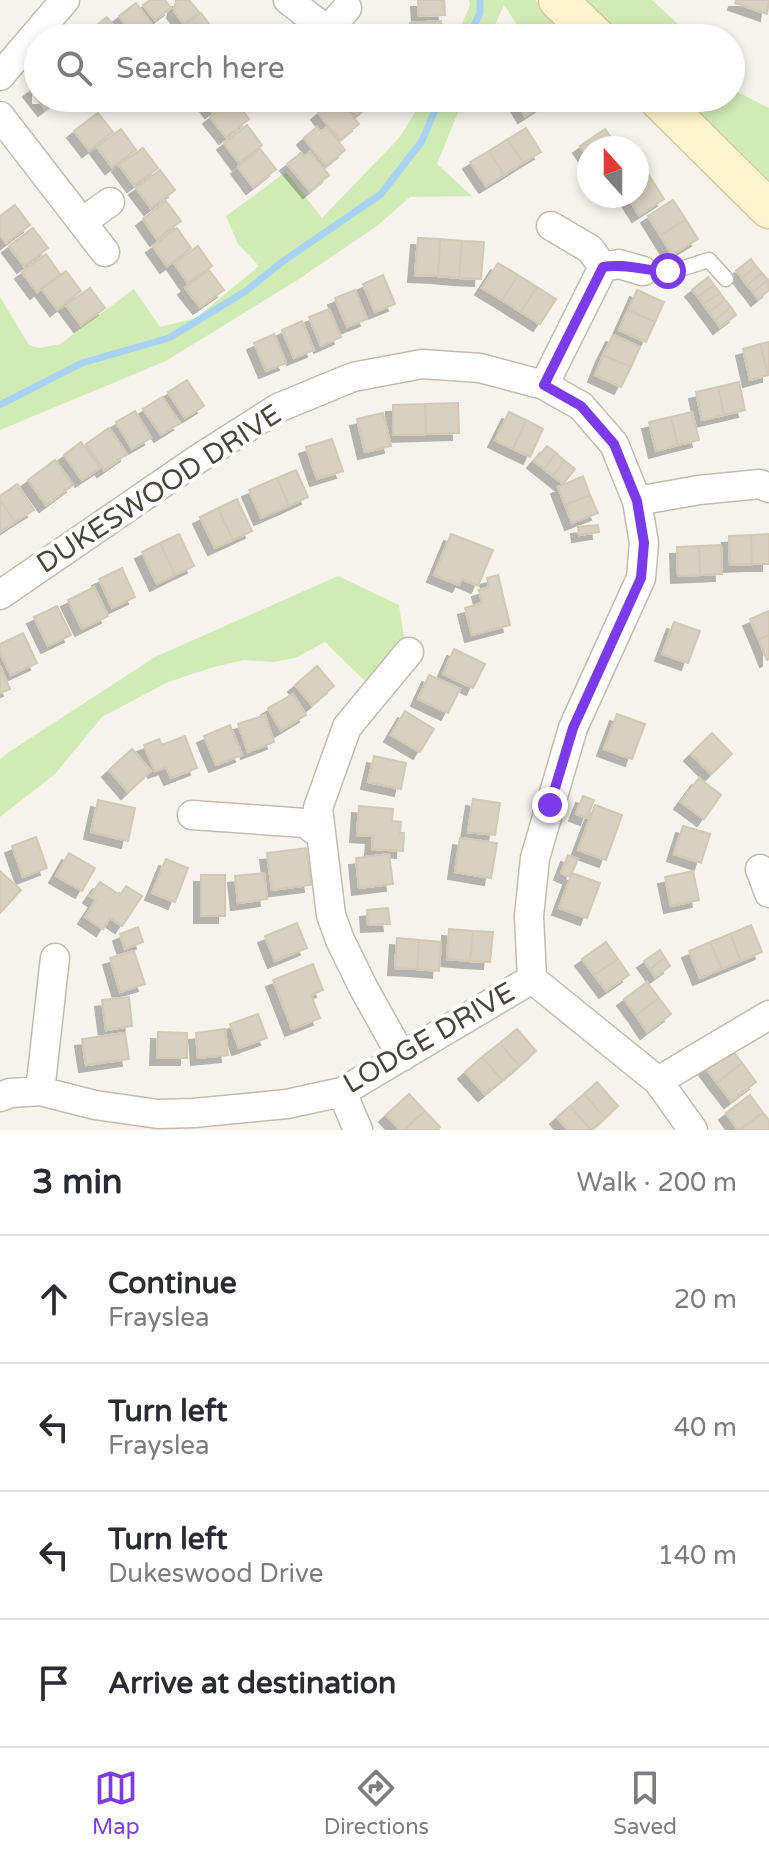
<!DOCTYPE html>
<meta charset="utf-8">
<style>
:root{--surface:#fff;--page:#f2f2f3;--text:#2b2b33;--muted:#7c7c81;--line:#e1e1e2;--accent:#7c3aed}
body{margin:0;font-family:"Varela Round",sans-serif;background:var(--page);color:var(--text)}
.compass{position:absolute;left:577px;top:136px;width:72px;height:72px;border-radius:50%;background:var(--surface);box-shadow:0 4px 12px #0003;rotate:339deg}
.stop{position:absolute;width:24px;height:24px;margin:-18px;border:6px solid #7c3aed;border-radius:50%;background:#fff}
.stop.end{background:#7c3aed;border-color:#fff;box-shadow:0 2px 8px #0008}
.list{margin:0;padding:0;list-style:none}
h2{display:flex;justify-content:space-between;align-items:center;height:104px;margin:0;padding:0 32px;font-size:34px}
h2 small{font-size:26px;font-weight:400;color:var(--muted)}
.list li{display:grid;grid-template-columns:52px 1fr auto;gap:24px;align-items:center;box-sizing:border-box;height:128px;padding:0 32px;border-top:2px solid var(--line)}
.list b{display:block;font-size:30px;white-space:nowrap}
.list p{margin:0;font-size:26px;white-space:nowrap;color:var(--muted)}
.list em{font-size:26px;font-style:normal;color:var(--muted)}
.icon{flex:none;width:44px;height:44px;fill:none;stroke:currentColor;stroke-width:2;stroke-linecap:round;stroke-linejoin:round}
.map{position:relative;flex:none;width:769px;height:1130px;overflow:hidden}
.search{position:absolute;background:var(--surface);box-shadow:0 4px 12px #0003;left:24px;right:24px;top:24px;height:88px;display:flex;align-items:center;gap:20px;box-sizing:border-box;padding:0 28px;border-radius:44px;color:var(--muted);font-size:30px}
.sheet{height:616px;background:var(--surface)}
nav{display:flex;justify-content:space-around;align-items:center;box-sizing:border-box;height:112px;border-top:2px solid var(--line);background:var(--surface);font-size:22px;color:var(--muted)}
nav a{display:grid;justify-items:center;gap:4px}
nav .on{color:var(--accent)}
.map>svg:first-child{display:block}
</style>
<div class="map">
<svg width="769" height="1130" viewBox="0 0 769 1130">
<defs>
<filter id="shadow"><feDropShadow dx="-7" dy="7" stdDeviation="0" flood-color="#0004"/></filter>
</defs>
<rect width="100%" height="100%" fill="#f6f3ec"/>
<path fill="#d1ebb4" d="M 469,0 L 535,0 L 574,38 L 526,38 L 504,5 L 489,38 L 456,38 L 470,5 Z
M 579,0 L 652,0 L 679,25 L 717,38 L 619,38 Z
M 731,71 L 738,92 L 769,108 L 769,190 L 678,98 L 731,98 Z
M 424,98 L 464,98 L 437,164 L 472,196 L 410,197 L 377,226 L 296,281 L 166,361 L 0,430 L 0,297 L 29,345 L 40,348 L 60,344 L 134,289 L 160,327 L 196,318 L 259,266 L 238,244 L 226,216 L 286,172 L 322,218 L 399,138 Z
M 338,576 L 399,605 L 405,643 L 366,682 L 325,642 L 295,658 L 273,662 L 244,660 L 214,667 L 168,682 L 102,717 L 55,774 L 0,817 L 0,759 L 9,752 L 155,657 Z"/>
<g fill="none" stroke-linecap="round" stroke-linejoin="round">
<path stroke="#a8d2f3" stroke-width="7" d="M 468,38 L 480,13 L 480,0
M 0,405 L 82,363 L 169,338 L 246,291 L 282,262 L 381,194 L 422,141 L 440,98"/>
</g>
<path fill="#d8d0c1" stroke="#d3c8b3" stroke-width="2" filter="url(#shadow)" d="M 150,0 L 165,0 L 171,8 L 155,20 L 143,5 Z
M 176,0 L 189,0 L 199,12 L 184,24 L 174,11 Z
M 418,0 L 444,0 L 445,15 L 419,16 Z
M 736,0 L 769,0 L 767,14 L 735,3 Z
M 136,3 L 156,30 L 145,38 L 136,38 L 119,16 Z
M 201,13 L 216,33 L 209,38 L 183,38 L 177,31 Z
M 107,17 L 122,36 L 120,38 L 97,38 L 91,30 Z
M 441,21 L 442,38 L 411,38 L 410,23 Z
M 38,84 L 38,98 L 59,98 L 45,109 L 30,90 Z
M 202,98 L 229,98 L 212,111 Z
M 342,98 L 374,98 L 375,100 L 356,115 Z
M 514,98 L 537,98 L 542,105 L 525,116 Z
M 537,98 L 554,98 L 542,105 Z
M 234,99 L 249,119 L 226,137 L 210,117 Z
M 331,102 L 335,106 L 340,102 L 359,124 L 340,140 L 318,113 Z
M 98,113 L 113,132 L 89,150 L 74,131 Z
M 247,125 L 262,145 L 239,163 L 224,143 Z
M 317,127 L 321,132 L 327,127 L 345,150 L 326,166 L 304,138 Z
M 526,128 L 541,152 L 523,163 L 508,139 Z
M 121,129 L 136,150 L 112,167 L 97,147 Z
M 605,129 L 616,144 L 610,148 L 589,148 L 589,159 L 580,146 Z
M 508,139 L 523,163 L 504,175 L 489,151 Z
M 143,148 L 158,168 L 134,185 L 119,165 Z
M 260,149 L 276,169 L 253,187 L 238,167 Z
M 489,151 L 504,175 L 486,186 L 470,162 Z
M 310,152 L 329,175 L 310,191 L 287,164 L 301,153 L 304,157 Z
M 640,161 L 652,180 L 637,189 L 637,162 Z
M 160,170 L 175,190 L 151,208 L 136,188 Z
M 652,180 L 664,199 L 639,215 L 627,196 L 637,196 L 637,189 Z
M 673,200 L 686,220 L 660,235 L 648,216 Z
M 166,201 L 181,221 L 157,239 L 143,219 Z
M 15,205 L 30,225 L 6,243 L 0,235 L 0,216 Z
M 686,220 L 698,239 L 672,255 L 660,235 Z
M 33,228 L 48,248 L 24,266 L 9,246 Z
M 177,228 L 191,248 L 167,266 L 153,246 Z
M 418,238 L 440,239 L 438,276 L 415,275 Z
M 440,239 L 462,241 L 459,278 L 438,276 Z
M 462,241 L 484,242 L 481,279 L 459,278 Z
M 198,246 L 212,266 L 188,283 L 174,263 Z
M 46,254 L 60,274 L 37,292 L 22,272 Z
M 751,259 L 756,266 L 742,278 L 736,271 Z
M 498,263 L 518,275 L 502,300 L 482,288 Z
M 756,266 L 762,273 L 747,285 L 742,278 Z
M 209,270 L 224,290 L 200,307 L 185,288 Z
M 66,271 L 81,291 L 57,309 L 42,289 Z
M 762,273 L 768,280 L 753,292 L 747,285 Z
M 383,275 L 395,304 L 375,312 L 363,284 Z
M 518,275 L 537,287 L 521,312 L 502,300 Z
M 708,277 L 714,285 L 698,297 L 692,290 Z
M 768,280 L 769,290 L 758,299 L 753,292 Z
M 714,285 L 720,293 L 703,304 L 698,297 Z
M 537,287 L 556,299 L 540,324 L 521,312 Z
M 90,288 L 105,308 L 81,325 L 66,305 Z
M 355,290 L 367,319 L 347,327 L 335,298 Z
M 637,290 L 664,302 L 655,322 L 628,310 Z
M 720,293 L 725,300 L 709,312 L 703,304 Z
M 725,300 L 731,307 L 715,320 L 709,312 Z
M 731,307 L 736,315 L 720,327 L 715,320 Z
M 329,309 L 341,337 L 321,346 L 309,317 Z
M 628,310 L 655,322 L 646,342 L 619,330 Z
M 302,321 L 314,350 L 294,358 L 282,330 Z
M 274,334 L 286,363 L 266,371 L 254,343 Z
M 613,335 L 640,347 L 631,367 L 603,355 Z
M 769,342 L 769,375 L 768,375 L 760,344 Z
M 760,344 L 768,375 L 750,380 L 743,349 Z
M 603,355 L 631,367 L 621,387 L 595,375 Z
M 187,380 L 204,406 L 185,418 L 168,392 Z
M 739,382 L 745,410 L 724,415 L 718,387 Z
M 718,387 L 724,415 L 702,420 L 696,392 Z
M 162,397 L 180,423 L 161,435 L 143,409 Z
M 458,403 L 459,433 L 426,434 L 425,404 Z
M 425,404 L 426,434 L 393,435 L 393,405 Z
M 135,411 L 151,438 L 132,449 L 116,422 Z
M 509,412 L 526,420 L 513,449 L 495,440 Z
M 692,412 L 699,440 L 678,445 L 671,417 Z
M 383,413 L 391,446 L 365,452 L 357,419 Z
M 671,417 L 678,445 L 656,451 L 649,422 Z
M 526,420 L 543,429 L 530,457 L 513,449 Z
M 109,428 L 127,454 L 104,470 L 86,444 Z
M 332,439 L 343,471 L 317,479 L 306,447 Z
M 81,442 L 100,468 L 82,480 L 64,455 Z
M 547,446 L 556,453 L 544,469 L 534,461 Z
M 556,453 L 565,461 L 553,476 L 544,469 Z
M 55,460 L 73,485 L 46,505 L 28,480 Z
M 565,461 L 575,469 L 563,484 L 553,476 Z
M 296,470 L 308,497 L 289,506 L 277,478 Z
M 583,476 L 590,495 L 565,505 L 558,487 Z
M 277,478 L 289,506 L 261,518 L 249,490 Z
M 17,484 L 34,510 L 15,522 L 0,500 L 0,496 Z
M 590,495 L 598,513 L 572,523 L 565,505 Z
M 237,499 L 252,531 L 233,540 L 218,508 Z
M 0,500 L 15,522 L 0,532 Z
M 218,508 L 233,540 L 215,548 L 200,517 Z
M 598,525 L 599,532 L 579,535 L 578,527 Z
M 179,534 L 194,566 L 175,575 L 160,543 Z
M 451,534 L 493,550 L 478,586 L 462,579 L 459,585 L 434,575 Z
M 769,534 L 769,564 L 752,564 L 751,535 Z
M 751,535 L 752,564 L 730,565 L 729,536 Z
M 160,543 L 175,575 L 157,584 L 142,552 Z
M 721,545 L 722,574 L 700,575 L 699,546 Z
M 699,546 L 700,575 L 678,576 L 677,547 Z
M 122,568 L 135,597 L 112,608 L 99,579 Z
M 498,575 L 510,625 L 472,635 L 465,608 L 482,603 L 479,590 L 489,587 L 487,578 Z
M 94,587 L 108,616 L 82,629 L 68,600 Z
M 57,606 L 71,635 L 48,646 L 34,617 Z
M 769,611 L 769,635 L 759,640 L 750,619 Z
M 674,622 L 700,631 L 688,663 L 662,654 Z
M 23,633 L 37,663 L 11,675 L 0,653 L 0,644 Z
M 769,635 L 769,659 L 767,660 L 759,640 Z
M 454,649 L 485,664 L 473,688 L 443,674 Z
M 0,666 L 10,689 L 0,693 Z
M 317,666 L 334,686 L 312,705 L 295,685 Z
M 429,675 L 460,689 L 448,713 L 418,699 Z
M 293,694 L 306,715 L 281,730 L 268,708 Z
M 405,711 L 434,729 L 420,752 L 391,735 Z
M 617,714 L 645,724 L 632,759 L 604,749 Z
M 265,715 L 274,742 L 248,752 L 238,724 Z
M 230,725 L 242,755 L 216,765 L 204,736 Z
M 712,733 L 732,754 L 711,774 L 691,754 Z
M 185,736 L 197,768 L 171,778 L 166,767 L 155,771 L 144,745 L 159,739 L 162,745 Z
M 132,749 L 151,771 L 128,792 L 109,770 Z
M 374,756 L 406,763 L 401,789 L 368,782 Z
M 699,778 L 721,795 L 704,819 L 681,802 Z
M 583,796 L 594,800 L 587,818 L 576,814 Z
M 473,799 L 500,803 L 495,835 L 468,832 Z
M 98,800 L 135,808 L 128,841 L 91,832 Z
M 595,805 L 622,815 L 606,860 L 578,850 Z
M 359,806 L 393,809 L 392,821 L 401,822 L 400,833 L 404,833 L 403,851 L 372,849 L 373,836 L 357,835 Z
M 683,826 L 710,834 L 701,863 L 674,854 Z
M 36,837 L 47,868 L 23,877 L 12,846 Z
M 460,838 L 497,843 L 491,878 L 455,872 Z
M 306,848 L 311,885 L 272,890 L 267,853 Z
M 69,853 L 95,868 L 82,891 L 56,876 Z
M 389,854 L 393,884 L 359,888 L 356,858 Z
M 568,855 L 578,859 L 570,877 L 561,873 Z
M 166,859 L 188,868 L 175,902 L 152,893 Z
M 0,871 L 21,890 L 0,913 Z
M 693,871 L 699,900 L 671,906 L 665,877 Z
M 264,873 L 267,899 L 238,903 L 235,876 Z
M 572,873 L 600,883 L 587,918 L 559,908 Z
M 201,875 L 225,875 L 225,916 L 201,916 Z
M 100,882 L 120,895 L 126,886 L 142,896 L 122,926 L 110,918 L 103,929 L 85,917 L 96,900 L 90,896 Z
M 388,908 L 390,924 L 368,925 L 367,910 Z
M 297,923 L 307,948 L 275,961 L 265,936 Z
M 751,925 L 762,952 L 741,961 L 730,934 Z
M 138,927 L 143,942 L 125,949 L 120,934 Z
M 449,929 L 473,931 L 470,961 L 447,959 Z
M 473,931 L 493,932 L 490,962 L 470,961 Z
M 730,934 L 741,961 L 722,969 L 710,942 Z
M 397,938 L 419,940 L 417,969 L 395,968 Z
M 419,940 L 441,942 L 439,971 L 417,969 Z
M 606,942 L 618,959 L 594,975 L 582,959 Z
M 710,942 L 722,969 L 700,978 L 689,951 Z
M 660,950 L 665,958 L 650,969 L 644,961 Z
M 134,951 L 145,984 L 120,992 L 110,958 Z
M 665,958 L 670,966 L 655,977 L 650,969 Z
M 618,959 L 629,975 L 606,991 L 594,975 Z
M 313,964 L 323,990 L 311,995 L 320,1018 L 292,1029 L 273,980 Z
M 647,982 L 659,998 L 636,1015 L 624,999 Z
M 129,997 L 132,1026 L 106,1030 L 102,1000 Z
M 659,998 L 671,1014 L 647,1032 L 636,1015 Z
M 258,1014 L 267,1038 L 239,1048 L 230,1024 Z
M 225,1029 L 228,1055 L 198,1058 L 196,1033 Z
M 517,1029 L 536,1051 L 519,1066 L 500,1043 Z
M 158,1032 L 187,1033 L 187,1058 L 157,1058 Z
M 125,1033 L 129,1059 L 86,1065 L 82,1039 Z
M 500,1043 L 519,1066 L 502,1080 L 482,1057 Z
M 728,1045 L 742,1063 L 717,1083 L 703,1064 Z
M 482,1057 L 502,1080 L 485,1094 L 465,1072 Z
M 742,1063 L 756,1082 L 731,1101 L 717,1083 Z
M 597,1082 L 618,1106 L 605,1118 L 584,1094 Z
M 409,1094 L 425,1111 L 404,1130 L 400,1130 L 386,1115 Z
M 584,1094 L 605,1118 L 591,1130 L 570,1106 Z
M 750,1095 L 763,1113 L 738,1130 L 726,1113 Z
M 570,1106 L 591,1130 L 568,1130 L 557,1117 Z
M 425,1111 L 440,1127 L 437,1130 L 404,1130 Z
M 763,1113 L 769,1120 L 769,1130 L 740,1130 Z"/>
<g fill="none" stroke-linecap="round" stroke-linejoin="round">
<g stroke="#c2bcae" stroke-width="17">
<path id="lane" d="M 643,271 L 674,271 L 709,260 L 726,279"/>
</g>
<g stroke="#c2bcae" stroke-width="31">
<path id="street" d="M 288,0 L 327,30
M 321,38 L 347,8
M 0,76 L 65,0
M 0,116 L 105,252
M 82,222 L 110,202
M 603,267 L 619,264 L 643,271
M 544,385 L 603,267 L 590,249 L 551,226
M 637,501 L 699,490 L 760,484 L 769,488
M 0,595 L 198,459 L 278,408 L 353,377 L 422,364 L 480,368 L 544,385 L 581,406 L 614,444 L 637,501 L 644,543 L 641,578 L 573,728 L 535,858 L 529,916 L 532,979 L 658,1081 L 693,1130
M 192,815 L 305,823 L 321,835
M 760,869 L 769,893
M 402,1057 L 364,989 L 340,940 L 331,915 L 318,808 L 347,727 L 409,652
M 658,1081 L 769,1015
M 40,1091 L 55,958
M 342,1092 L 358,1130
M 0,1097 L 10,1093 L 40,1091 L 95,1105 L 158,1114 L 194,1113 L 287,1104 L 342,1092 L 532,979"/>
</g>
<g stroke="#d7c89b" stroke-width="41">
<path id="secondary" d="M 558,0 L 597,38
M 657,98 L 769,209"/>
</g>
<use href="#lane" stroke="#fff" stroke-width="14"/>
<use href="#street" stroke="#fff" stroke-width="28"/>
<use href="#secondary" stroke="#fff4cd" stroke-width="38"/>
</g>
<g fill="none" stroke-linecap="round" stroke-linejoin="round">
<path stroke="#7c3aed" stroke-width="10" d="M 550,805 L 573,728 L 641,578 L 644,543 L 637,501 L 614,444 L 581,406 L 544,385 L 603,267 C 624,263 645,271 668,271"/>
</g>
<g text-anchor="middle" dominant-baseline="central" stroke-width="8" stroke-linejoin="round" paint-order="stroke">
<g font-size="28" fill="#4b4439" stroke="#fff">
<text transform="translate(159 489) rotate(-33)">DUKESWOOD DRIVE</text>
<text transform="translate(429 1038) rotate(-30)">LODGE DRIVE</text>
</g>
</g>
</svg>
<svg class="compass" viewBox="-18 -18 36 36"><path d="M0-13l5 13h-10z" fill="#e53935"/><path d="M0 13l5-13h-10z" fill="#7c7c81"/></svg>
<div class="stop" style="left:668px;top:271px"></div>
<div class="stop end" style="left:550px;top:805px"></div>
<div class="search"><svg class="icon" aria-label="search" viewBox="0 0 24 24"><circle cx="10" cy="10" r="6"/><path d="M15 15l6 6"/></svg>Search here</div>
</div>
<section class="sheet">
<h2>3 min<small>Walk · 200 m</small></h2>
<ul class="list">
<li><svg class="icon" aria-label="ahead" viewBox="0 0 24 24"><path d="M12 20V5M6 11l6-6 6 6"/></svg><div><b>Continue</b><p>Frayslea</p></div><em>20 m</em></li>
<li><svg class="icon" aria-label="left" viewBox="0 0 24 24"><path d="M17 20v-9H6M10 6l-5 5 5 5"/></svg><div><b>Turn left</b><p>Frayslea</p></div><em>40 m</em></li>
<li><svg class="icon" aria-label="left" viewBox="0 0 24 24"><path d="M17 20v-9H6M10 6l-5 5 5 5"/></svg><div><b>Turn left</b><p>Dukeswood Drive</p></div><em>140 m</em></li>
<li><svg class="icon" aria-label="arrive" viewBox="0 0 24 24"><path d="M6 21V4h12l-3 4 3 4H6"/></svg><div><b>Arrive at destination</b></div></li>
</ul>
</section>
<nav>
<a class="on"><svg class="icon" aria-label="map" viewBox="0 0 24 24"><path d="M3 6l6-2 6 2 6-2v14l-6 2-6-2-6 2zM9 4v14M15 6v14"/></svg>Map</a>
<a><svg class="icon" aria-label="directions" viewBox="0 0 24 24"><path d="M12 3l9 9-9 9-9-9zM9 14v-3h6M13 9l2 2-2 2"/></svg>Directions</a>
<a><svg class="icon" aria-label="saved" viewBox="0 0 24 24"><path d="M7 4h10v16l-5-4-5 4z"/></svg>Saved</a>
</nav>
